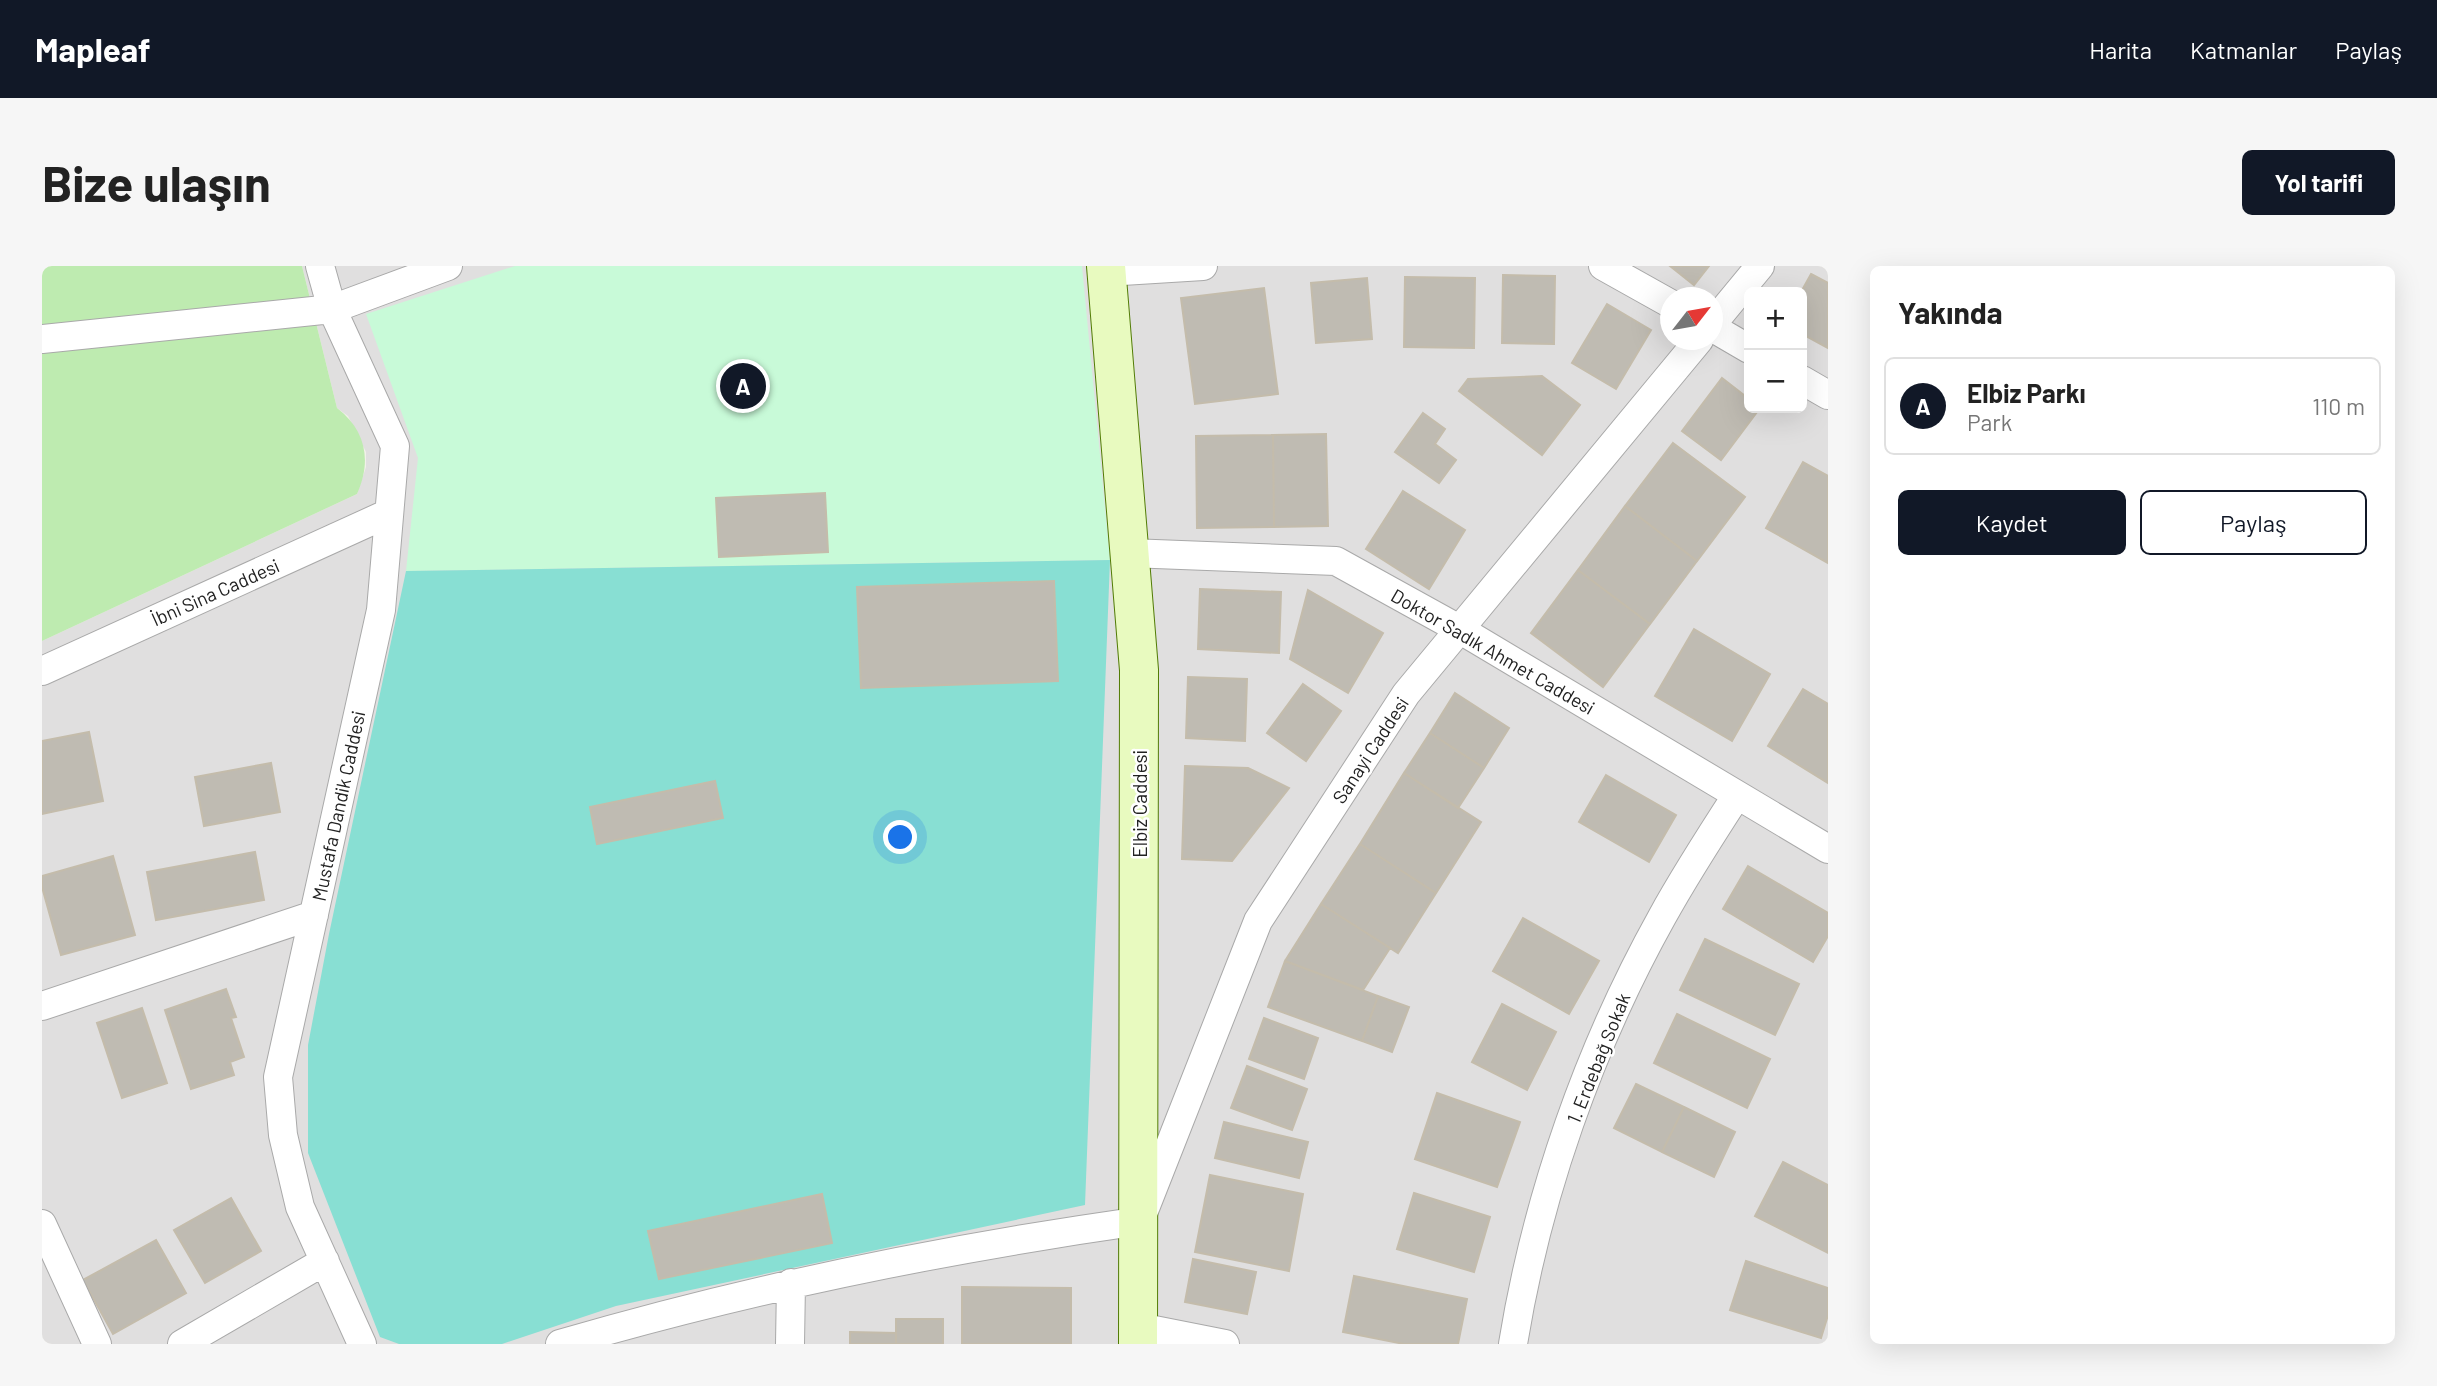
<!DOCTYPE html>
<html lang="tr">
<meta charset="utf-8">
<style>
:root{--surface:#fff;--page:#f6f6f6;--text:#222;--muted:#767676;--line:#e0e0e0;--accent:#111827}
body{margin:0;font-family:Barlow,sans-serif;background:var(--page);color:var(--text)}
.controls{position:absolute;right:21px;top:21px;display:grid;overflow:hidden;border-radius:10px;box-shadow:0 7px 28px #0002}
.controls button{width:63px;height:63px;display:grid;place-items:center;padding:0;border:0;border-bottom:2px solid var(--line);background:var(--surface);color:var(--text);font:35px sans-serif}
.compass{position:absolute;left:1618px;top:21px;width:63px;height:63px;border-radius:50%;background:var(--surface);box-shadow:0 7px 28px #0002;rotate:59deg}
.you{position:absolute;left:859px;top:572px;width:24px;height:24px;margin:-18px;border:5px solid #fff;border-radius:50%;background:#1a73e8;box-shadow:0 0 0 10px #1a73e833}
.badge{display:grid;place-items:center;width:46px;height:46px;border-radius:50%;background:var(--accent);color:#fff;font-size:23px;font-weight:700}
.pin{position:absolute;translate:-50% -50%;border:4px solid #fff;box-shadow:0 2px 7px #0006}
.list{margin:0;padding:0;list-style:none}
h2{display:flex;justify-content:space-between;align-items:center;height:91px;margin:0;padding:0 28px;font-size:30px}
h2 small{font-size:23px;font-weight:400;color:var(--muted)}
.list li{display:grid;grid-template-columns:46px 1fr auto;gap:21px;align-items:center;box-sizing:border-box;height:98px;margin:0 14px 14px;padding:0 14px;border:2px solid var(--line);border-radius:10px}
.list b{display:block;font-size:26px;white-space:nowrap}
.list p{margin:0;font-size:23px;white-space:nowrap;color:var(--muted)}
.list em{font-size:23px;font-style:normal;color:var(--muted)}
.actions{display:flex;gap:14px;padding:21px 28px}
.actions a{flex:1;padding:16px 0;border:2px solid var(--accent);border-radius:10px;text-align:center;font-size:24px;color:var(--accent)}
.actions .main{background:var(--accent);color:#fff}
.map{position:relative;flex:none;width:1786px;height:1078px;overflow:hidden;border-radius:10px}
header{display:flex;align-items:center;gap:42px;box-sizing:border-box;height:98px;padding:0 35px;background:var(--accent);color:#fff}
header strong{font-size:33px}
nav{display:flex;gap:38px;margin-inline-start:auto;font-size:24px}
.intro{display:flex;align-items:center;justify-content:space-between;box-sizing:border-box;height:168px;padding:0 42px}
h1{margin:0;font-size:49px}
.button{padding:18px 32px;border-radius:10px;background:var(--accent);color:#fff;font-size:24px;font-weight:700}
main{display:flex;gap:42px;padding:0 42px}
aside{flex:1;background:var(--surface);border-radius:10px;box-shadow:0 7px 28px #0002}
.map>svg:first-child{display:block}
</style>
<header>
<strong>Mapleaf</strong>
<nav><a>Harita</a><a>Katmanlar</a><a>Paylaş</a></nav>
</header>
<div class="intro"><h1>Bize ulaşın</h1><a class="button">Yol tarifi</a></div>
<main>
<div class="map">
<svg width="1786" height="1078" viewBox="0 0 1786 1078">
<rect width="100%" height="100%" fill="#f2f1e9"/>
<path fill="#e0dfdf" fill-rule="evenodd" d="M 260,0 L 1786,0 L 1786,1078 L 0,1078 L 0,375 L 315,228 L 324,201 L 324,186 L 306,150 L 295,142 ZM 1707,26 L 1760,26 L 1760,142 L 1707,142 ZM 1629,32 L 1671,32 L 1671,74 L 1629,74 Z"/>
<path fill="#beebb0" d="M 0,0 L 260,0 L 295,142 C 324,164 330,195 315,228 L 0,375 Z"/>
<path fill="#c8fad8" d="M 473,0 L 1040,0 L 1068,294 L 364,305 L 376,192 L 324,48 Z"/>
<path fill="#88dfd3" d="M 1068,294 L 1043,939 L 574,1040 L 460,1078 L 357,1078 L 338,1071 L 266,887 L 266,779 L 287,668 L 364,305 Z"/>
<path fill="#bfbbb2" stroke="#c4bcab" stroke-width="2" d="M 1628,0 L 1667,0 L 1652,19 Z
M 1769,8 L 1786,17 L 1786,82 L 1760,68 L 1759,26 Z
M 1461,9 L 1513,10 L 1512,78 L 1460,77 Z
M 1363,11 L 1433,12 L 1432,82 L 1362,81 Z
M 1325,12 L 1330,73 L 1274,77 L 1269,17 Z
M 1222,22 L 1236,128 L 1153,138 L 1139,32 Z
M 1565,38 L 1609,64 L 1574,123 L 1530,97 Z
M 1500,110 L 1538,139 L 1500,189 L 1417,125 L 1426,113 Z
M 1680,112 L 1707,133 L 1707,142 L 1718,142 L 1679,194 L 1640,165 Z
M 1381,147 L 1403,163 L 1393,178 L 1414,194 L 1397,217 L 1353,186 Z
M 1284,168 L 1286,260 L 1232,261 L 1231,169 Z
M 1231,169 L 1232,261 L 1155,262 L 1154,170 Z
M 1631,177 L 1703,231 L 1655,295 L 1583,240 Z
M 1761,196 L 1786,210 L 1786,297 L 1724,262 Z
M 1361,225 L 1423,264 L 1387,323 L 1324,283 Z
M 783,227 L 786,286 L 677,291 L 674,232 Z
M 1583,240 L 1655,295 L 1608,358 L 1536,304 Z
M 1536,304 L 1608,358 L 1561,421 L 1489,367 Z
M 1012,315 L 1016,415 L 819,422 L 815,321 Z
M 1158,323 L 1239,326 L 1237,387 L 1156,383 Z
M 1266,324 L 1341,367 L 1306,427 L 1248,393 Z
M 1652,363 L 1728,408 L 1690,475 L 1613,430 Z
M 1146,411 L 1205,413 L 1203,475 L 1144,472 Z
M 1261,418 L 1299,445 L 1264,495 L 1225,467 Z
M 1761,423 L 1786,438 L 1786,517 L 1726,480 Z
M 1413,427 L 1467,462 L 1442,502 L 1388,467 Z
M 47,466 L 61,535 L 0,548 L 0,475 Z
M 1388,467 L 1442,502 L 1416,542 L 1362,507 Z
M 229,497 L 238,546 L 162,560 L 153,511 Z
M 1143,500 L 1206,502 L 1247,522 L 1190,595 L 1140,593 Z
M 1362,507 L 1439,556 L 1394,627 L 1318,578 Z
M 1564,509 L 1634,549 L 1607,596 L 1537,556 Z
M 673,515 L 681,552 L 555,578 L 548,541 Z
M 1318,578 L 1394,627 L 1356,687 L 1279,638 Z
M 213,586 L 222,634 L 114,654 L 105,606 Z
M 71,590 L 93,669 L 19,689 L 0,621 L 0,610 Z
M 1706,600 L 1786,647 L 1786,670 L 1771,696 L 1681,643 Z
M 1279,638 L 1348,682 L 1321,724 L 1243,695 Z
M 1481,652 L 1557,695 L 1527,748 L 1451,705 Z
M 1663,673 L 1757,718 L 1733,769 L 1638,724 Z
M 1243,695 L 1336,730 L 1320,775 L 1226,741 Z
M 184,723 L 194,751 L 189,752 L 202,791 L 188,796 L 192,809 L 149,823 L 123,744 Z
M 1336,730 L 1367,741 L 1350,786 L 1320,775 Z
M 1460,738 L 1514,766 L 1485,824 L 1430,796 Z
M 100,742 L 125,817 L 80,832 L 55,757 Z
M 1635,748 L 1728,793 L 1705,842 L 1612,797 Z
M 1222,752 L 1276,772 L 1262,813 L 1207,793 Z
M 1205,800 L 1265,823 L 1250,864 L 1189,842 Z
M 1594,818 L 1642,841 L 1620,886 L 1572,862 Z
M 1395,827 L 1478,856 L 1455,921 L 1373,893 Z
M 1642,841 L 1693,866 L 1672,911 L 1620,886 Z
M 1182,856 L 1266,876 L 1257,912 L 1173,892 Z
M 1741,896 L 1786,919 L 1786,987 L 1713,950 Z
M 1168,909 L 1261,928 L 1247,1005 L 1153,986 Z
M 1372,927 L 1448,951 L 1432,1006 L 1355,983 Z
M 780,928 L 790,977 L 617,1013 L 606,965 Z
M 189,932 L 219,985 L 163,1017 L 132,964 Z
M 114,974 L 144,1027 L 71,1068 L 41,1014 Z
M 1151,993 L 1214,1006 L 1205,1048 L 1143,1036 Z
M 1704,995 L 1786,1022 L 1786,1049 L 1779,1072 L 1688,1044 Z
M 1312,1010 L 1425,1033 L 1416,1078 L 1362,1078 L 1301,1066 Z
M 920,1021 L 1029,1022 L 1029,1078 L 920,1078 Z
M 854,1053 L 901,1053 L 901,1078 L 854,1078 Z
M 808,1066 L 854,1067 L 854,1078 L 808,1078 Z"/>
<g fill="none" stroke-linecap="round" stroke-linejoin="round">
<g stroke="#a9a9a9" stroke-width="30">
<path id="street" d="M 278,0 L 290,43 L 353,180 L 339,344 L 236,811 L 241,869 L 258,941 L 320,1078
M 1561,0 L 1629,38
M 1064,6 L 1161,0
M 1671,57 L 1718,0
M 1671,62 L 1707,83
M 0,73 L 290,43 L 406,0
M 1760,114 L 1786,129
M 1087,287 L 1294,295 L 1417,363 L 1786,583
M 0,405 L 347,247
M 0,740 L 272,649
M 0,958 L 55,1078
M 1097,1061 L 1183,1078
M 140,1078 L 283,995
M 518,1078 C 709,1022 901,983 1098,955 L 1216,655 L 1364,428 L 1657,74
M 748,1078 L 749,1017
M 1471,1078 C 1495,930 1547,782 1620,651 C 1643,609 1669,569 1695,529"/>
</g>
<g stroke="#527c06" stroke-width="40">
<path id="secondary" d="M 1064,0 L 1097,404 L 1096,1078"/>
</g>
<use href="#street" stroke="#fff" stroke-width="28"/>
<use href="#secondary" stroke="#e8fabf" stroke-width="38"/>
</g>
<g text-anchor="middle" dominant-baseline="central" stroke-width="5" stroke-linejoin="round" paint-order="stroke">
<g font-size="19" fill="#222" stroke="#fff">
<text transform="translate(173 326) rotate(-24)">İbni Sina Caddesi</text>
<text transform="translate(1451 385) rotate(30)">Doktor Sadık Ahmet Caddesi</text>
<text transform="translate(1328 484) rotate(-57)">Sanayi Caddesi</text>
<text transform="translate(1097 538) rotate(-90)">Elbiz Caddesi</text>
<text transform="translate(296 540) rotate(-78)">Mustafa Dandik Caddesi</text>
<text transform="translate(1556 792) rotate(-68)">1. Erdebağ Sokak</text>
</g>
</g>
</svg>
<div class="controls">
<button>+</button>
<button>−</button>
</div>
<svg class="compass" viewBox="-18 -18 36 36"><path d="M0-13l5 13h-10z" fill="#e53935"/><path d="M0 13l5-13h-10z" fill="#767676"/></svg>
<div class="you"></div>
<div class="pin badge" style="left:701px;top:120px">A</div>
</div>
<aside>
<h2>Yakında<small></small></h2>
<ul class="list">
<li><span class="badge">A</span><div><b>Elbiz Parkı</b><p>Park</p></div><em>110 m</em></li>
</ul>
<div class="actions"><a class="main">Kaydet</a><a>Paylaş</a></div>
</aside>
</main>
